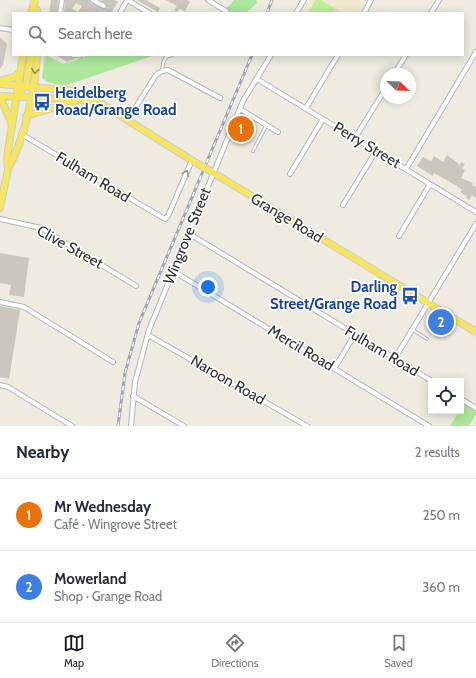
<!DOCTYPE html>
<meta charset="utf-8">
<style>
:root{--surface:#fff;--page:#f6f6f7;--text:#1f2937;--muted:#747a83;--line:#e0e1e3;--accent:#111827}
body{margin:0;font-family:Cabin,sans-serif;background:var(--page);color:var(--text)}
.controls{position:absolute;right:12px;bottom:12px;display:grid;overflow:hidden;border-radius:0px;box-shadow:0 2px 10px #0003}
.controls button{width:36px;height:36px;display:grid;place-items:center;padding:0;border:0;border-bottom:1px solid var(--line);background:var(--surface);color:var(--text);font:20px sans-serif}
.compass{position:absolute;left:380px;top:68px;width:36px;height:36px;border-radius:50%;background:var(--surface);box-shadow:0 2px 10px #0003;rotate:113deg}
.you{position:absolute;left:208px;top:287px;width:14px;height:14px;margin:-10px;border:3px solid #fff;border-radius:50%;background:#1a73e8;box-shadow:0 0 0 6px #1a73e833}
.badge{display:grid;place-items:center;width:26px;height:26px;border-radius:50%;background:var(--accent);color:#fff;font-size:13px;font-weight:700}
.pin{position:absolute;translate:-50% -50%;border:2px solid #fff;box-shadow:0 1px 4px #0006}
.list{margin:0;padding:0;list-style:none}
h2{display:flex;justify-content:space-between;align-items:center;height:52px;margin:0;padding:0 16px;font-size:17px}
h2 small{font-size:13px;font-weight:400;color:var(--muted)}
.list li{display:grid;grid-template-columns:26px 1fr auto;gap:12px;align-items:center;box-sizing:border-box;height:72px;padding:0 16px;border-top:1px solid var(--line)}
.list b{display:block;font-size:15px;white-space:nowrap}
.list p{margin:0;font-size:13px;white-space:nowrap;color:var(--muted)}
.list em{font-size:13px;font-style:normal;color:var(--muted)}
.icon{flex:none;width:22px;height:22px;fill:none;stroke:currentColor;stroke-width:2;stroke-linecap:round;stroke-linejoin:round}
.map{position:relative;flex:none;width:476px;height:426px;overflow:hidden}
.search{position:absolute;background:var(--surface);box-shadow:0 2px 10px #0003;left:12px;right:12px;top:12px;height:44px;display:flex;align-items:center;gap:10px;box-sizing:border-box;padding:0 14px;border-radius:0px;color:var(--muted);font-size:15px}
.sheet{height:196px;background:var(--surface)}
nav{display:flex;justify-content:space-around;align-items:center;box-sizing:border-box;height:56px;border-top:1px solid var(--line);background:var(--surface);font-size:11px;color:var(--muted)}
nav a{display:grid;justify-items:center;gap:2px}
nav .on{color:var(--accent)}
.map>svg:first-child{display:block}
</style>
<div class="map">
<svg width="476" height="426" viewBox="0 0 476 426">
<rect width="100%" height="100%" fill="#efebe0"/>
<path fill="#f1ead0" d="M 310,0 L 366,0 L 358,13 L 302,13 Z"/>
<path fill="#ace79c" d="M 234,0 L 256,0 L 257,3 L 246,13 L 219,13 L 231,4 Z
M 45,55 L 64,64 L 89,55 L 155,55 L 64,86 L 47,82 L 42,78 Z
M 463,403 L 476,411 L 476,414 L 469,426 L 450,426 L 459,411 L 461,411 Z"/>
<path fill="#bfee97" d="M 315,0 L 321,0 L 342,13 L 308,13 Z"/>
<path fill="#cbc7bf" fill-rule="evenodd" d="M 51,0 L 58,0 L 57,13 L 49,13 Z
M 65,0 L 90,0 L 91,3 L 104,9 L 107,8 L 107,5 L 100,0 L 115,0 L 118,2 L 111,13 L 101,11 L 100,13 L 64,13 ZM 76,3 L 82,6 L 78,12 L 72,9 Z
M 137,0 L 146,0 L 160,8 L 158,12 Z
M 166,0 L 187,0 L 190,2 L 185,11 L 179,9 L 177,12 L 174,10 L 177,6 Z
M 0,37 L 7,44 L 3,65 L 0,68 Z
M 56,55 L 69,55 L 72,58 L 75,59 L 67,62 Z
M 447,155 L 460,165 L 461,162 L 465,164 L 462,169 L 465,170 L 461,178 L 473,183 L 472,185 L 476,187 L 476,198 L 472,195 L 469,200 L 466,198 L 467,196 L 460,192 L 462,190 L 457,186 L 434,173 L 433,176 L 417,166 L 423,157 L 431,161 L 434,156 L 443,162 Z
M 0,253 L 29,258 L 24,297 L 9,295 L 11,285 L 0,283 Z
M 0,306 L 20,310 L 9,379 L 0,377 Z"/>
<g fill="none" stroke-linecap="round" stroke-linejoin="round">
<g stroke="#b4b4c1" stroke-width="4">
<path id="service" d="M 162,71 L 163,63 L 166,57 L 172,55
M 253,151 L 266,126
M 413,330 L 427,339"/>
</g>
<g stroke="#b4b4c1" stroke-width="6">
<path id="minor" d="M 93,0 L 104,6
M 128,0 L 149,13
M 208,0 L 226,11
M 60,13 L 62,0
M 120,13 L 127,0
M 296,13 L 304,0
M 364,13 L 371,0
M 431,13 L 439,0
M 0,28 L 13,30
M 73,55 L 80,55
M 394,74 L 406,55
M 257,79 L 476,212
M 306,108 L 338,55
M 240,109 L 278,132
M 127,121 L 156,75 L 162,71 L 168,70 L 220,98
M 21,134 L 165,219 L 168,216 L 192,160
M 355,138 L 386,88
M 406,169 L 476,52
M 290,174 L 323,119
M 343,205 L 376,151
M 0,219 L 41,228 L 136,286
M 188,233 L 432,381
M 399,236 L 430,184
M 173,271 L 429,426
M 0,302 L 24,307 L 113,362
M 148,335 L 307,426
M 395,358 L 476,224
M 334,369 L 355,334
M 0,385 L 8,387 L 72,426
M 133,396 L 184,426
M 461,399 L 476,408
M 131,426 L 135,382 L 149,330 L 243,101 L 271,55"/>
</g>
<g stroke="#cdcdcd" stroke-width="8">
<path id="primary" d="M 31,13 L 35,0
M 36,13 L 37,10
M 0,81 L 14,77 L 20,72
M 0,84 L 74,91 L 89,96 L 193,161
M 0,96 L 72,99 L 97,103
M 0,96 L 12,125
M 17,97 L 26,84 L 31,55
M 26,116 L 76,101
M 8,169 C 25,138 35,90 37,55
M 207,169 L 476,332
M 0,208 L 8,169 L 7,157 L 23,55"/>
</g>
<use href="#service" stroke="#fff" stroke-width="2"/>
<use href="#minor" stroke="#fff" stroke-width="4"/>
<use href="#primary" stroke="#f6e55f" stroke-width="6"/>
<g stroke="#a2a3b8" stroke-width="3">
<path id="rail" d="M 267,13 L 272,0
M 118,426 L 125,373 L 139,323 L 252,55"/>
</g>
<use href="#rail" stroke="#fff" stroke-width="1.5" stroke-dasharray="4.5" stroke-linecap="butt"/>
<g stroke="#cdcdcd" stroke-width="8" stroke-linecap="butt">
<path id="primary-bridge" d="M 193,161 L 207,169"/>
</g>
<use href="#primary-bridge" stroke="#f6e55f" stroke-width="6"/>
</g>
<defs><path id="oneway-chevron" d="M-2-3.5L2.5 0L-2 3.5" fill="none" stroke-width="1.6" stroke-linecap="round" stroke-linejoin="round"/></defs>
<use stroke="#928a46" href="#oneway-chevron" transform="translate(35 71) rotate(98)"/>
<use stroke="#969696" href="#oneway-chevron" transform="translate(186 173) rotate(-67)"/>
<defs>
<g id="bus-bare" transform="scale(1.38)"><path d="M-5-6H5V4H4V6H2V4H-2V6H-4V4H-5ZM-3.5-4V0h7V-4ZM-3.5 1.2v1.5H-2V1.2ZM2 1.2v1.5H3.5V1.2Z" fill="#1a4fb4" stroke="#fff" stroke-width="2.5" paint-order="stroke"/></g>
</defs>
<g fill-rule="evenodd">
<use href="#bus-bare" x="42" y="102"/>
<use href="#bus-bare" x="410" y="296"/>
</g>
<g text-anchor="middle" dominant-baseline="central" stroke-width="3.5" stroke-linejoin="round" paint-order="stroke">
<g font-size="15" font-weight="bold" fill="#164399" stroke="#fff" text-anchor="start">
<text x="55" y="93">Heidelberg<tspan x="55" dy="17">Road/Grange Road</tspan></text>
<text x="397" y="287" text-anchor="end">Darling<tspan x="397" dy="17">Street/Grange Road</tspan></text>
</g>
<g font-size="15" fill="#2e2e2e" stroke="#fff">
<text transform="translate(367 145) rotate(31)">Perry Street</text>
<text transform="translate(93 177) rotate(31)">Fulham Road</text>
<text transform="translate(287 218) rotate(31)">Grange Road</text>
<text transform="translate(187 236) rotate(-68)">Wingrove Street</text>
<text transform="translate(70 247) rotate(29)">Clive Street</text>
<text transform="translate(301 348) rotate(31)">Mercil Road</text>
<text transform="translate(382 351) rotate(31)">Fulham Road</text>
<text transform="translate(228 380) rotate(30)">Naroon Road</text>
</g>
</g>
</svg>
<div class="controls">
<button><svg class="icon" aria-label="locate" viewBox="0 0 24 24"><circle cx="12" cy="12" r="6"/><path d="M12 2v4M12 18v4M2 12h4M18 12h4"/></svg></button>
</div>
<svg class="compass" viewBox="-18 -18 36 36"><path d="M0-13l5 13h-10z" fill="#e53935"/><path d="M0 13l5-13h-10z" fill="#747a83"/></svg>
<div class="you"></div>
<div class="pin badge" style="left:241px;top:129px;background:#e8710a">1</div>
<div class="pin badge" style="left:441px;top:322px;background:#3f7fe0">2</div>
<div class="search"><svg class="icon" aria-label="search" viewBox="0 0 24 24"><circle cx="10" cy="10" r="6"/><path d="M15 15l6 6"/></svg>Search here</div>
</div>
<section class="sheet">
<h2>Nearby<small>2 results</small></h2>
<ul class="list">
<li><span class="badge" style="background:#e8710a">1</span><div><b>Mr Wednesday</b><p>Café · Wingrove Street</p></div><em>250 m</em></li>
<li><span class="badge" style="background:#3f7fe0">2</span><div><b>Mowerland</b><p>Shop · Grange Road</p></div><em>360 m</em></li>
</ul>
</section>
<nav>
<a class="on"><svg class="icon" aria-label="map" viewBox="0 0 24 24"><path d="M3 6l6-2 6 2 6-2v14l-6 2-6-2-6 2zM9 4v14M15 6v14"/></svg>Map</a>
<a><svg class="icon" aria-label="directions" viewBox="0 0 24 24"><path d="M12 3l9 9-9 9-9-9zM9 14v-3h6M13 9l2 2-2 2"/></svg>Directions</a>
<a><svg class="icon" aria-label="saved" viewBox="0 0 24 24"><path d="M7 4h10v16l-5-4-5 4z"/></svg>Saved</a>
</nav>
